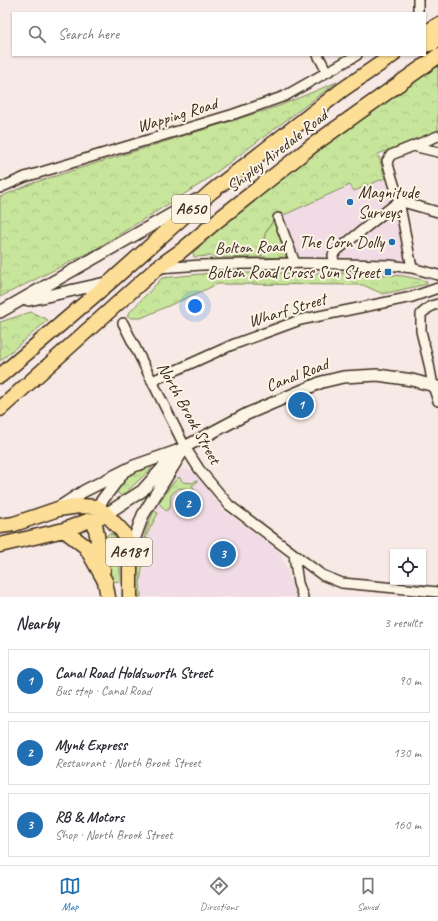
<!DOCTYPE html>
<meta charset="utf-8">
<style>
:root{--surface:#fff;--page:#f7f7f7;--text:#2b2b33;--muted:#7c7c81;--line:#e1e1e2;--accent:#1f6fb2}
body{margin:0;font-family:Caveat,sans-serif;background:var(--page);color:var(--text)}
.controls{position:absolute;right:12px;bottom:12px;display:grid;overflow:hidden;border-radius:0px;box-shadow:0 1px 3px #0004}
.controls button{width:36px;height:36px;display:grid;place-items:center;padding:0;border:0;border-bottom:1px solid var(--line);background:var(--surface);color:var(--text);font:20px sans-serif}
.you{position:absolute;left:195px;top:306px;width:14px;height:14px;margin:-10px;border:3px solid #fff;border-radius:50%;background:#1a73e8;box-shadow:0 0 0 6px #1a73e833}
.badge{display:grid;place-items:center;width:26px;height:26px;border-radius:50%;background:var(--accent);color:#fff;font-size:13px;font-weight:700}
.pin{position:absolute;translate:-50% -50%;border:2px solid #fff;box-shadow:0 1px 4px #0006}
.list{margin:0;padding:0;list-style:none}
h2{display:flex;justify-content:space-between;align-items:center;height:52px;margin:0;padding:0 16px;font-size:17px}
h2 small{font-size:13px;font-weight:400;color:var(--muted)}
.list li{display:grid;grid-template-columns:26px 1fr auto;gap:12px;align-items:center;box-sizing:border-box;height:64px;margin:0 8px 8px;padding:0 8px;border:1px solid var(--line);border-radius:0px}
.list b{display:block;font-size:15px;white-space:nowrap}
.list p{margin:0;font-size:13px;white-space:nowrap;color:var(--muted)}
.list em{font-size:13px;font-style:normal;color:var(--muted)}
.icon{flex:none;width:22px;height:22px;fill:none;stroke:currentColor;stroke-width:2;stroke-linecap:round;stroke-linejoin:round}
.map{position:relative;flex:none;width:438px;height:597px;overflow:hidden}
.search{position:absolute;background:var(--surface);box-shadow:0 1px 3px #0004;left:12px;right:12px;top:12px;height:44px;display:flex;align-items:center;gap:10px;box-sizing:border-box;padding:0 14px;border-radius:0px;color:var(--muted);font-size:15px}
.sheet{height:268px;background:var(--surface)}
nav{display:flex;justify-content:space-around;align-items:center;box-sizing:border-box;height:56px;border-top:1px solid var(--line);background:var(--surface);font-size:11px;color:var(--muted)}
nav a{display:grid;justify-items:center;gap:2px}
nav .on{color:var(--accent)}
.map>svg:first-child{display:block}
</style>
<div class="map">
<svg width="438" height="597" viewBox="0 0 438 597">
<defs>
<pattern id="grass-tufts" width="24" height="20" patternUnits="userSpaceOnUse"><rect width="24" height="20" fill="#c8e59c"/><path d="M3 7l-1-3M5 7V3M7 7l1-3M15 17l-1-3M17 17v-4M19 17l1-3" fill="none" stroke="#adc586"/></pattern>
<pattern id="forest-crowns" width="20" height="18" patternUnits="userSpaceOnUse"><rect width="20" height="18" fill="#c8e59c"/><path d="M2 6a3 3 0 1 1 6 0M12 15a3 3 0 1 1 6 0" fill="none" stroke="#adc586"/></pattern>
</defs>
<rect width="100%" height="100%" fill="#f7e9e5"/>
<filter id="ink" filterUnits="userSpaceOnUse"><feTurbulence type="fractalNoise" baseFrequency=".025" numOctaves="2"/><feDisplacementMap in="SourceGraphic" scale="8" xChannelSelector="R" yChannelSelector="G"/><feConvolveMatrix kernelMatrix="1 2 1 2 8 2 1 2 1" color-interpolation-filters="sRGB"/></filter>
<g filter="url(#ink)">
<path fill="#f1dbe4" d="M 382,170 L 396,212 L 397,213 L 405,258 L 404,276 L 359,273 L 283,273 L 284,258 L 286,256 L 273,220 Z
M 181,470 L 187,470 L 193,472 L 206,486 L 224,511 L 279,550 L 297,597 L 134,597 L 135,555 L 146,517 L 176,472 Z"/>
<path fill="url(#grass-tufts)" stroke="#82885d" d="M 273,220 L 287,253 L 286,256 L 284,258 L 261,257 L 265,234 Z
M 149,463 L 152,468 L 122,496 L 116,492 L 115,488 L 126,477 Z
M 179,477 L 183,482 L 193,483 L 196,480 L 197,482 L 192,486 L 195,490 L 179,488 L 171,495 L 170,508 L 166,511 L 159,503 L 171,485 Z
M 154,511 L 158,513 L 147,534 L 140,582 L 141,597 L 138,597 C 135,569 142,536 154,511 Z
M 111,533 L 112,535 L 114,534 L 120,550 L 120,581 L 112,582 L 101,539 Z"/>
<path fill="url(#forest-crowns)" stroke="#82885d" d="M 438,65 L 438,131 L 378,154 L 385,178 L 354,191 L 350,185 L 273,220 L 265,234 L 261,257 L 215,258 L 211,256 L 194,257 L 193,252 L 206,242 L 205,239 L 267,187 L 344,130 Z
M 337,82 L 202,183 L 94,250 L 0,297 L 0,197 L 33,183 L 279,106 Z
M 211,273 L 359,273 L 404,276 L 427,281 L 427,284 L 383,294 L 363,285 L 218,284 L 141,318 L 131,318 L 127,315 L 162,278 Z
M 31,312 L 48,320 L 0,361 L 0,322 Z"/>
<g fill="none" stroke-linecap="round" stroke-linejoin="round">
<g stroke="#3b2a1e" stroke-width="12">
<path id="minor" d="M 417,13 L 418,12 L 418,0
M 318,55 L 327,72
M 413,146 L 438,152
M 0,188 L 25,177 L 234,114 L 285,96 L 357,55
M 278,218 L 295,263
M 334,264 L 333,255 L 335,252 L 399,201 L 438,212
M 158,268 L 202,265 L 295,263 L 389,265 L 412,268 L 438,275
M 412,268 L 399,201 L 387,161 L 391,155 L 438,136
M 438,304 L 431,306 L 421,314 L 421,331 L 429,364 L 433,386 L 438,401
M 123,323 L 185,447 L 199,469 L 229,505 L 322,575 L 342,583 L 438,592
M 152,381 L 232,345 L 300,320 L 412,297 L 438,288
M 294,555 L 298,583 L 303,597"/>
</g>
<g stroke="#3b2a1e" stroke-width="14">
<path id="tertiary" d="M 29,300 L 110,282
M 0,312 L 196,200
M 97,507 L 122,474
M 58,508 L 84,491 L 134,466 L 177,451 L 247,414 L 322,382 L 343,377 L 378,375 L 412,380 L 438,387
M 106,514 L 142,491 L 177,452
M 132,555 L 135,537 L 143,515 L 185,447"/>
</g>
<g stroke="#3b2a1e" stroke-width="17">
<path id="primary" d="M 425,33 L 438,25
M 425,45 L 433,43 L 438,40
M 0,376 L 110,282 L 211,192 L 342,90 L 393,55
M 0,409 L 157,268 L 181,251 L 218,220 L 313,145 L 438,56
M 96,510 L 94,518 L 103,570
M 0,526 L 14,524 L 58,509 L 79,506 L 97,507 L 106,514 L 123,532 L 128,544 L 130,561 L 130,597
M 64,530 L 86,547 L 105,581 L 108,597
M 0,545 L 64,530 L 106,514"/>
</g>
<use href="#minor" stroke="#fcf5e5" stroke-width="9"/>
<use href="#tertiary" stroke="#fcf5e5" stroke-width="11"/>
<use href="#primary" stroke="#fdde96" stroke-width="14"/>
</g>
</g>
<g fill="#1f6fb2" stroke="#fcf5e5" stroke-width="1.5">
<circle cx="350" cy="202" r="4"/>
<circle cx="392" cy="242" r="4"/>
<rect x="384" y="268" width="8" height="8" rx="2"/>
</g>
<g text-anchor="middle" dominant-baseline="central" stroke-width="4" stroke-linejoin="round" paint-order="stroke">
<g fill="#fcf5e5" stroke="#75675a" stroke-width="1">
<rect x="172" y="195" width="38" height="28" rx="3"/>
<rect x="106" y="538" width="46" height="28" rx="3"/>
</g>
<g font-size="16" font-weight="bold" fill="#3b2a1e">
<text x="191" y="209">A650</text>
<text x="129" y="552">A6181</text>
</g>
<g font-size="17" fill="#3b2a1e" stroke="#fcf5e5">
<text transform="translate(177 115) rotate(-17)">Wapping Road</text>
<text transform="translate(277 151) rotate(-38)">Shipley Airedale Road</text>
<text transform="translate(250 247) rotate(-2)">Bolton Road</text>
<text transform="translate(287 310) rotate(-17)">Wharf Street</text>
<text transform="translate(297 375) rotate(-21)">Canal Road</text>
<text transform="translate(189 413) rotate(61)">North Brook Street</text>
</g>
<g font-size="17" fill="#3b2a1e" stroke="#fcf5e5" text-anchor="end">
<text x="358" y="192" text-anchor="start">Magnitude<tspan x="358" dy="20">Surveys</tspan></text>
<text x="384" y="242">The Corn Dolly</text>
<text x="380" y="272">Bolton Road Cross Sun Street</text>
</g>
</g>
</svg>
<div class="controls">
<button><svg class="icon" aria-label="locate" viewBox="0 0 24 24"><circle cx="12" cy="12" r="6"/><path d="M12 2v4M12 18v4M2 12h4M18 12h4"/></svg></button>
</div>
<div class="you"></div>
<div class="pin badge" style="left:301px;top:405px">1</div>
<div class="pin badge" style="left:188px;top:504px">2</div>
<div class="pin badge" style="left:223px;top:554px">3</div>
<div class="search"><svg class="icon" aria-label="search" viewBox="0 0 24 24"><circle cx="10" cy="10" r="6"/><path d="M15 15l6 6"/></svg>Search here</div>
</div>
<section class="sheet">
<h2>Nearby<small>3 results</small></h2>
<ul class="list">
<li><span class="badge">1</span><div><b>Canal Road Holdsworth Street</b><p>Bus stop · Canal Road</p></div><em>90 m</em></li>
<li><span class="badge">2</span><div><b>Mynk Express</b><p>Restaurant · North Brook Street</p></div><em>130 m</em></li>
<li><span class="badge">3</span><div><b>RB &amp; Motors</b><p>Shop · North Brook Street</p></div><em>160 m</em></li>
</ul>
</section>
<nav>
<a class="on"><svg class="icon" aria-label="map" viewBox="0 0 24 24"><path d="M3 6l6-2 6 2 6-2v14l-6 2-6-2-6 2zM9 4v14M15 6v14"/></svg>Map</a>
<a><svg class="icon" aria-label="directions" viewBox="0 0 24 24"><path d="M12 3l9 9-9 9-9-9zM9 14v-3h6M13 9l2 2-2 2"/></svg>Directions</a>
<a><svg class="icon" aria-label="saved" viewBox="0 0 24 24"><path d="M7 4h10v16l-5-4-5 4z"/></svg>Saved</a>
</nav>
